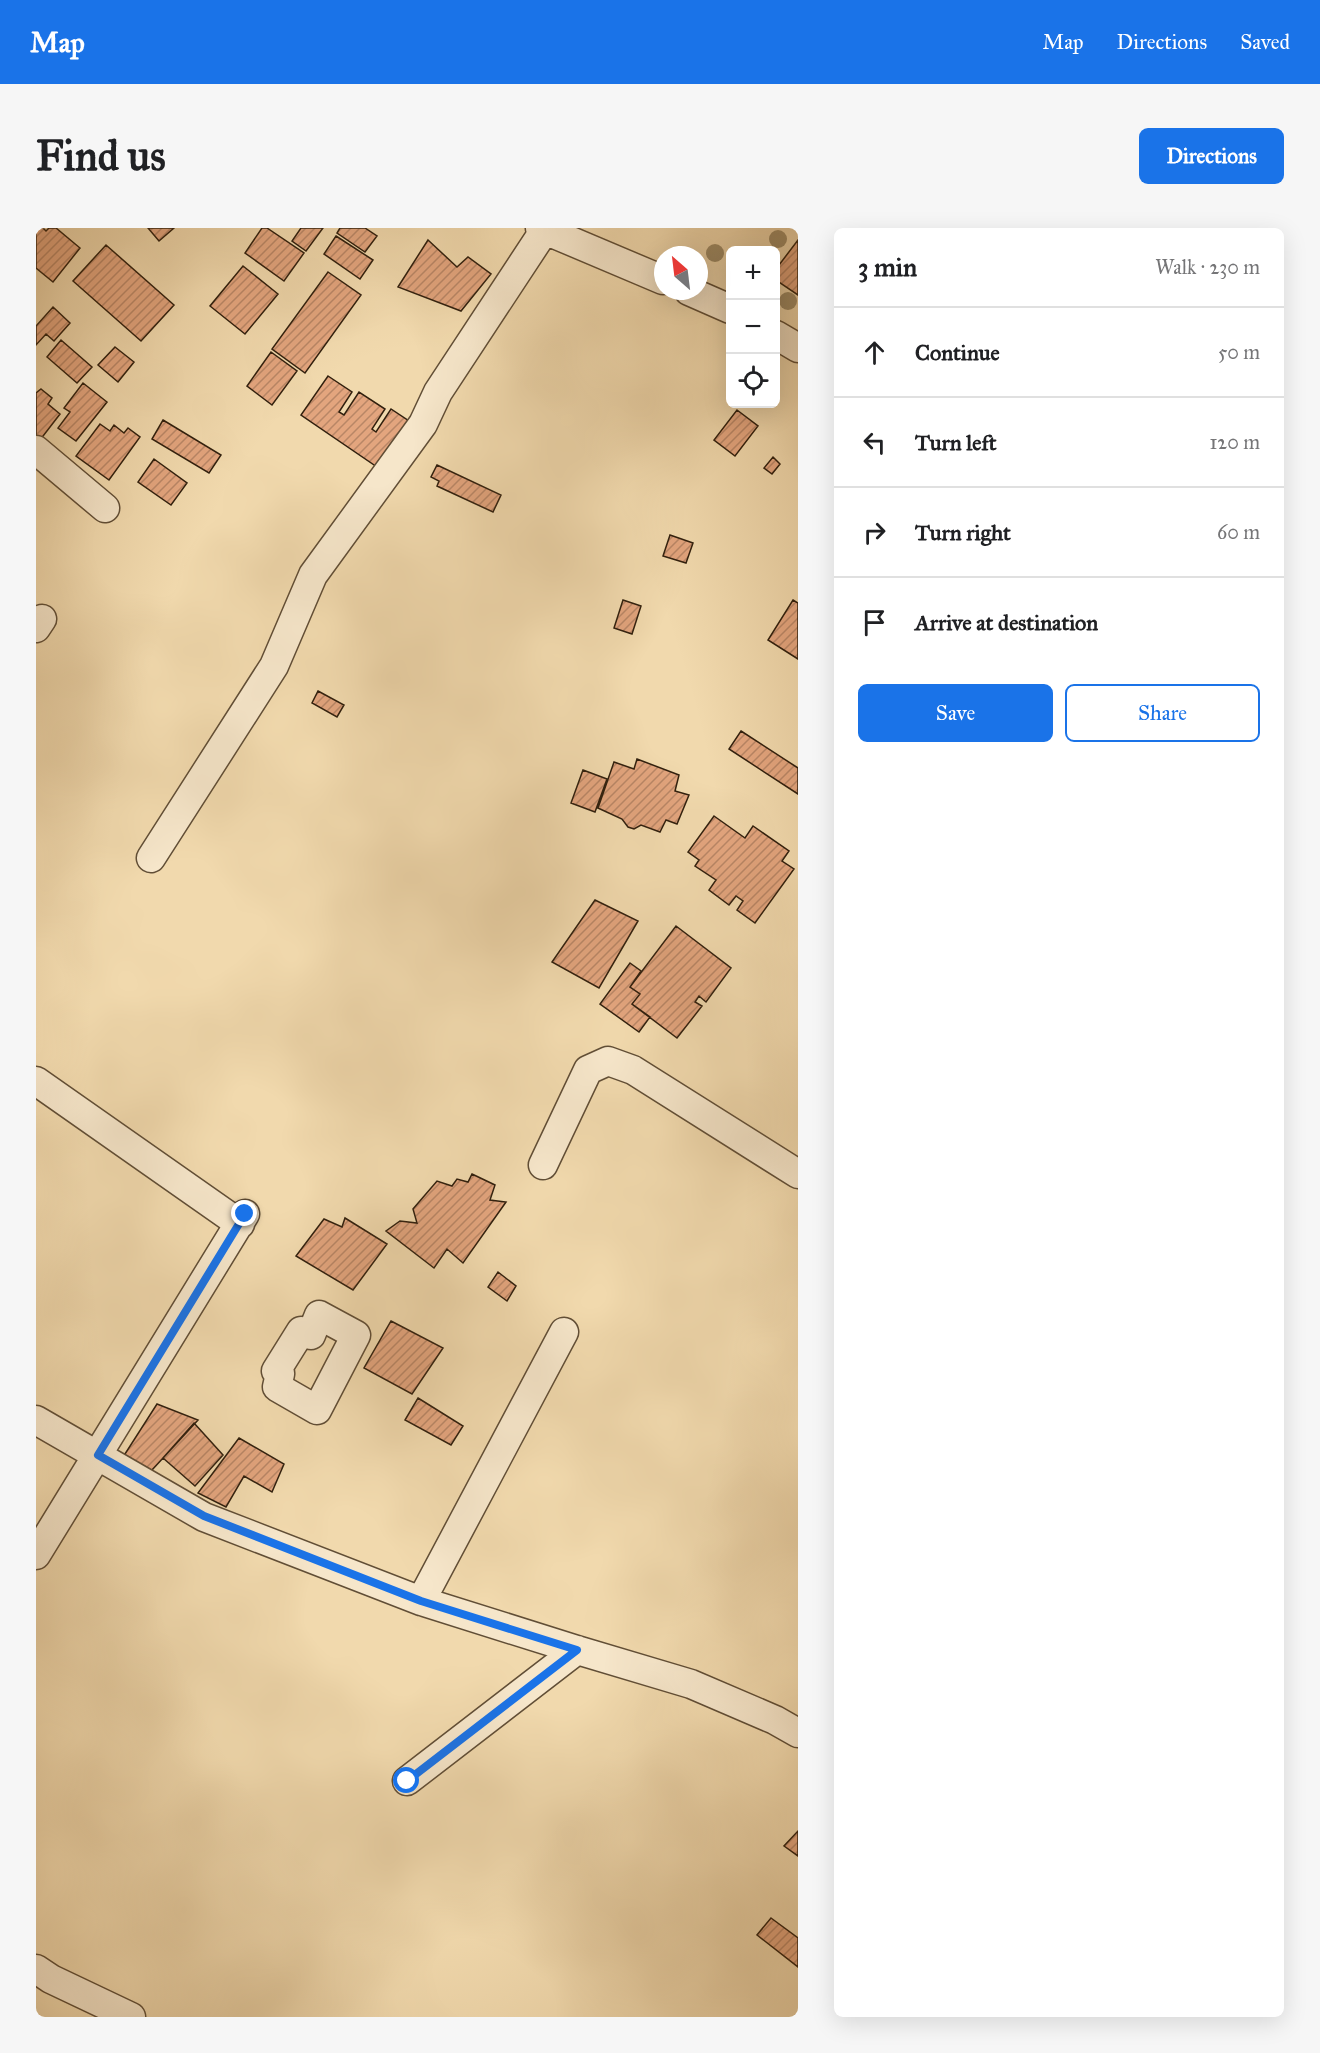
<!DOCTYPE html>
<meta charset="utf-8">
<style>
:root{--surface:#fff;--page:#f6f6f6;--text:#202124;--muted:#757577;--line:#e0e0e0;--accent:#1a73e8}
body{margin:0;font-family:"IM FELL Great Primer",serif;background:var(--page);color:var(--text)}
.controls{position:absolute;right:18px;top:18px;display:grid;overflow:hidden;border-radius:9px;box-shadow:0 6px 24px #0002}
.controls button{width:54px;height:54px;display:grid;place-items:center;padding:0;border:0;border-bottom:2px solid var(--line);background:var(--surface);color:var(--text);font:30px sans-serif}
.compass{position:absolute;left:618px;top:18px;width:54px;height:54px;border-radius:50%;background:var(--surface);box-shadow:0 6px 24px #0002;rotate:332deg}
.stop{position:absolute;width:18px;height:18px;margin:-14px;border:4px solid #1a73e8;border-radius:50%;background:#fff}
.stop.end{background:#1a73e8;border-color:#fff;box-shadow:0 2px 6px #0008}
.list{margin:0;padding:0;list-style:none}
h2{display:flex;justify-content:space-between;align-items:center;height:78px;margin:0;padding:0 24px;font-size:26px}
h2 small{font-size:20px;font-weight:400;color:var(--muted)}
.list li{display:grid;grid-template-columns:39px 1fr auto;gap:18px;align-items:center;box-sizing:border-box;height:90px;padding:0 24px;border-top:2px solid var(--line)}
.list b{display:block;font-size:22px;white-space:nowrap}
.list em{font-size:20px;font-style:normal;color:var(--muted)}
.actions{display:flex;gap:12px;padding:18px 24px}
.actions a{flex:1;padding:14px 0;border:2px solid var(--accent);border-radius:9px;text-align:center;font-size:21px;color:var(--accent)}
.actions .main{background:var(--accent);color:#fff}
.icon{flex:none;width:33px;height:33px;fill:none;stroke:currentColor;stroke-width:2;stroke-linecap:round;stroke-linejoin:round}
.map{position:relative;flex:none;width:762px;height:1789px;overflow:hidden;border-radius:9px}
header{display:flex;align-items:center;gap:36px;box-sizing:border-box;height:84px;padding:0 30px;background:var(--accent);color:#fff}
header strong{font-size:28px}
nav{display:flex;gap:33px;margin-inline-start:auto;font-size:21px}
.intro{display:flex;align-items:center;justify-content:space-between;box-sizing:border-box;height:144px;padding:0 36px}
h1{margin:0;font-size:42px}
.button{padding:15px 27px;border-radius:9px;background:var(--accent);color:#fff;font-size:21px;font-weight:700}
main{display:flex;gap:36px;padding:0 36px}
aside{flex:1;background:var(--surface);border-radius:9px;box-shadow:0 6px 24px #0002}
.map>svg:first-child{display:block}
</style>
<header>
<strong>Map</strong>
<nav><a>Map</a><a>Directions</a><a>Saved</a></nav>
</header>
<div class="intro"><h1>Find us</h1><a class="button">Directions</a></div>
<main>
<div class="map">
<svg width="762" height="1789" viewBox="0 0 762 1789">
<defs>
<pattern id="building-hatch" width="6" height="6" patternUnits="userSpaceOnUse" patternTransform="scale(1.5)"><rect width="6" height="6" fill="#e3a57e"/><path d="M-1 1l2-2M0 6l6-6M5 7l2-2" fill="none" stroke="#b98666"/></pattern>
</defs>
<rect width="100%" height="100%" fill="#f1d9ad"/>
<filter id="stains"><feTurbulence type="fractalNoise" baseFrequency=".00333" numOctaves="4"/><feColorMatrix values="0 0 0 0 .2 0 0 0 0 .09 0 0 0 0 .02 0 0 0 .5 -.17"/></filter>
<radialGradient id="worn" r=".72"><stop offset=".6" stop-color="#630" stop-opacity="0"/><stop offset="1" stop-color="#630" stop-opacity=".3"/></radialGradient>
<path fill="url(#building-hatch)" stroke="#31200e" stroke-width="1.5" d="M 2,0 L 7,0 L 10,3 L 13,0 L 20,0 L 44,20 L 17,54 L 0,40 L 0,3 Z
M 112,0 L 138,0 L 123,13 Z
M 226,0 L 231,0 L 268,25 L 248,53 L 209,25 Z
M 265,0 L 287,0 L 270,23 L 256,13 Z
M 304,0 L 329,0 L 341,8 L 329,24 L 301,5 Z
M 300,8 L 337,32 L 324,51 L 288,26 Z
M 392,12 L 421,39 L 432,29 L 455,46 L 425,83 L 362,59 Z
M 762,12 L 762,67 L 740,52 L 740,41 Z
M 70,17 L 138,77 L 105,113 L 37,53 Z
M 207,38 L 242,66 L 209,106 L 174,78 Z
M 292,44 L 325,67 L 269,145 L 236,121 Z
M 17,79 L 34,95 L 18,113 L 10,106 L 0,117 L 0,98 Z
M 25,112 L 56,139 L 41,155 L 11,129 Z
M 79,119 L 98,134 L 82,154 L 62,137 Z
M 235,124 L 261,143 L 236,177 L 211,158 Z
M 292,148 L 316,164 L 303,184 L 308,187 L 323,164 L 349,181 L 336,201 L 340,204 L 355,181 L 376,195 L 344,241 L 265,187 Z
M 47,155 L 71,174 L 40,213 L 22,200 L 34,184 L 28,180 Z
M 5,161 L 16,170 L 12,176 L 24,186 L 4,212 L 0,209 L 0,165 Z
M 701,182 L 722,198 L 699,228 L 678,212 Z
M 127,192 L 185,227 L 173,245 L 116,211 Z
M 64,196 L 74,203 L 78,197 L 88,205 L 92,200 L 104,209 L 73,252 L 40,228 Z
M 737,229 L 744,236 L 736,246 L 728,240 Z
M 118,231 L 151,255 L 135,277 L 102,254 Z
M 401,237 L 465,267 L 457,284 L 401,258 L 403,253 L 395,249 Z
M 634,307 L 657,315 L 650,335 L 627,328 Z
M 587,372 L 605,378 L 596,406 L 578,400 Z
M 757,372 L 762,375 L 762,431 L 732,412 Z
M 282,463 L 308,477 L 301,489 L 276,475 Z
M 705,503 L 762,540 L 762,566 L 693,521 Z
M 601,531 L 643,547 L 639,563 L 653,567 L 641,596 L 630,592 L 624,604 L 605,597 L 598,601 L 592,599 L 586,591 L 562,580 L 578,534 L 598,541 Z
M 547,542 L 571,551 L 559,584 L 535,575 Z
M 678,588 L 709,610 L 717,598 L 753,623 L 746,633 L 758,641 L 719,695 L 701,682 L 707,673 L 700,668 L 693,677 L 673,662 L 680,652 L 659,638 L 663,632 L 652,624 Z
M 559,672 L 602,693 L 563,760 L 516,734 Z
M 640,698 L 695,740 L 670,774 L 663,768 L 659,774 L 666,778 L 641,810 L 596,776 L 604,766 L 594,759 Z
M 594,735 L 605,743 L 594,759 L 604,766 L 596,776 L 614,789 L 603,804 L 564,776 Z
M 436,946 L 459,957 L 454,972 L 470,974 L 427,1035 L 411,1021 L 398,1040 L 350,1003 L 364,993 L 381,995 L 377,981 L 401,953 L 416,958 L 421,951 L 432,954 Z
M 309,990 L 351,1016 L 317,1062 L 260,1028 L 288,991 L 306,999 Z
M 462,1044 L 480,1058 L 471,1073 L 452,1059 Z
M 355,1093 L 407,1120 L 376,1166 L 328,1140 Z
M 382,1170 L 427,1198 L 415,1217 L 369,1192 Z
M 121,1176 L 162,1192 L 115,1243 L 79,1226 L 89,1226 Z
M 158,1195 L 187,1227 L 159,1258 L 127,1230 Z
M 203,1210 L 248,1236 L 236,1264 L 208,1248 L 190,1279 L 162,1265 Z
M 762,1603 L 762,1628 L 748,1618 Z
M 735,1690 L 762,1710 L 762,1739 L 721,1707 Z"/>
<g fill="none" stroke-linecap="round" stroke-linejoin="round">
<g stroke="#614e36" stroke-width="31">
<path id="minor" d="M 504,0 L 627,52
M 653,63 L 694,81
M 740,107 L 762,120
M 0,222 L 69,280
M 0,400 L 6,391
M 115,630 L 238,438 L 277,347 L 387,196 L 402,164 L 508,3
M 0,853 L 204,996
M 507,937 L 552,842 L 572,833 L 597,842 L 762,946
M 283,1087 L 320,1107 L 281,1182 L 241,1159 L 244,1146 L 240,1143 L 265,1103 L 275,1107 Z
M 0,1192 L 168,1289 L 385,1373 L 541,1422 L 655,1456 L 739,1492 L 762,1505
M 0,1327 L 209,986
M 385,1373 L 528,1104
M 371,1553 L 541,1422
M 0,1741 L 15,1751 L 95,1789"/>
</g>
<use href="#minor" stroke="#f6e6ca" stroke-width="28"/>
</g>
<g fill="#9f8d69">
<circle cx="742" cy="11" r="9"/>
<circle cx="679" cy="25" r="9"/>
<circle cx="752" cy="73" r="9"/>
</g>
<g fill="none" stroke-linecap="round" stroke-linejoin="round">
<path stroke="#1a73e8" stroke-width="8" d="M 209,986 L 62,1227 L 168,1288 L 385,1373 L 541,1422 L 371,1553"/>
</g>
<rect width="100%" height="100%" filter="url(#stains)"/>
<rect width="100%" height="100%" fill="url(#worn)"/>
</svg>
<div class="controls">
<button>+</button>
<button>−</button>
<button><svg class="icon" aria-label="locate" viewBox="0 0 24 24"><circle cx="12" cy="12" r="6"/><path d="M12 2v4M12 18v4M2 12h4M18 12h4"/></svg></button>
</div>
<svg class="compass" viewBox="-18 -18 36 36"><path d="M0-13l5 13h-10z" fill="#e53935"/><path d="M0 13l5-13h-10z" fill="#757577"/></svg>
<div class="stop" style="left:371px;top:1553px"></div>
<div class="stop end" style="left:209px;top:986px"></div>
</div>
<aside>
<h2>3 min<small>Walk · 230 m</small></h2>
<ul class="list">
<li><svg class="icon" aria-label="ahead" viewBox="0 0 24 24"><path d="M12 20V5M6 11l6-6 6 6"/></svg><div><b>Continue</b></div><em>50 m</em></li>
<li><svg class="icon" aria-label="left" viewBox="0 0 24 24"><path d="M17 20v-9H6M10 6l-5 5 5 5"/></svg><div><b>Turn left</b></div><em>120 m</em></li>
<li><svg class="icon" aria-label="right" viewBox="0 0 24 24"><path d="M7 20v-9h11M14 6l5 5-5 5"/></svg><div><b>Turn right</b></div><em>60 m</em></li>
<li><svg class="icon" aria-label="arrive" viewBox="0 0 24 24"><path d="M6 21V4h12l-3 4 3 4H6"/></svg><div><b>Arrive at destination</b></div></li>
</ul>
<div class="actions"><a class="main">Save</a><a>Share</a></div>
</aside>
</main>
